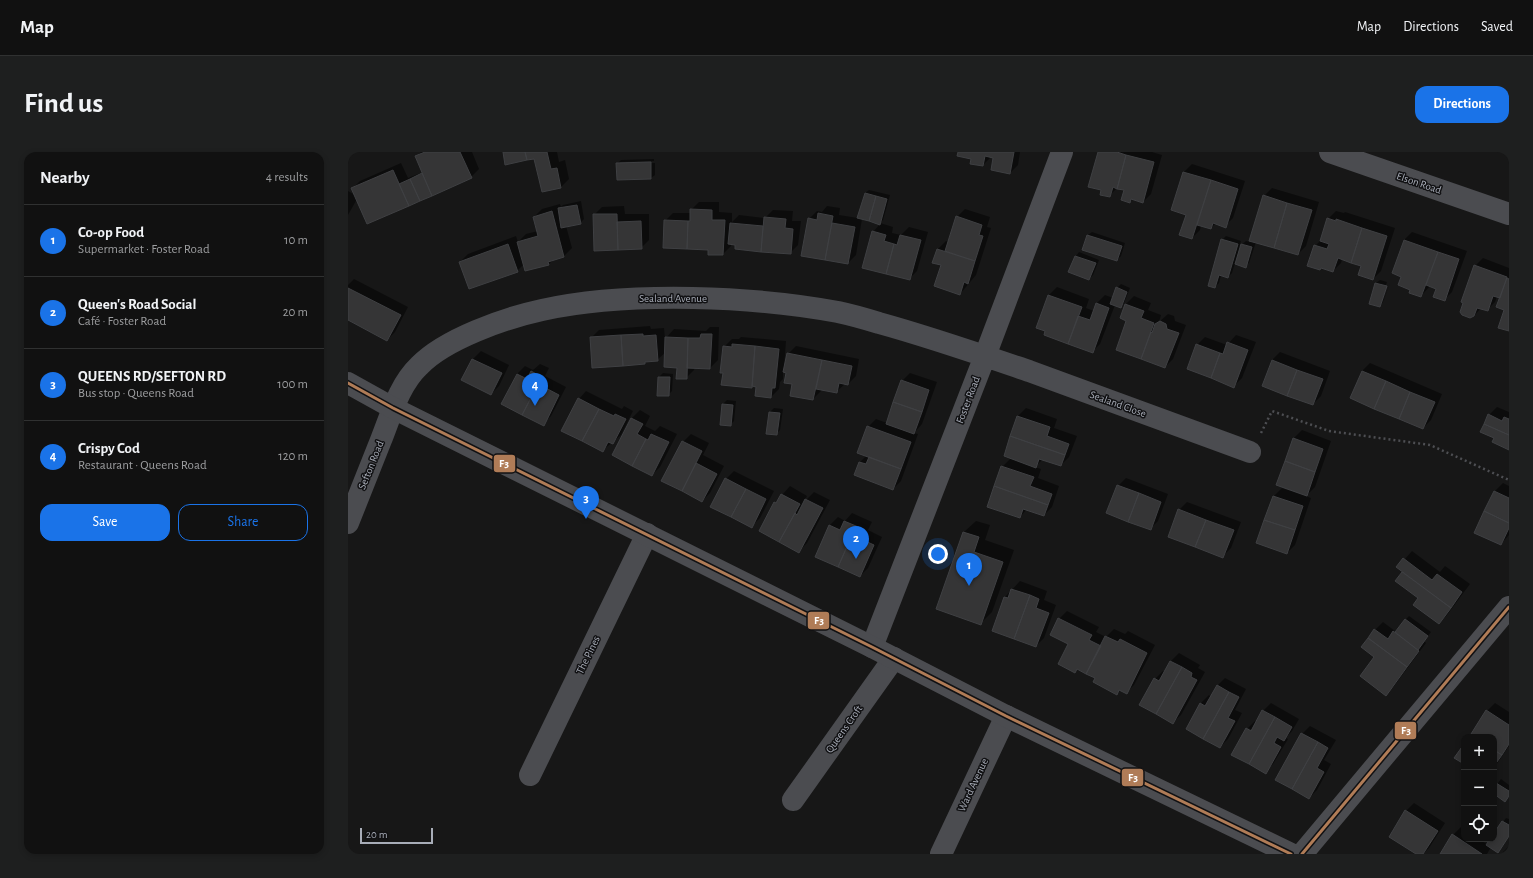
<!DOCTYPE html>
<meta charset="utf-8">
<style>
:root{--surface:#111;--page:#1e1f1f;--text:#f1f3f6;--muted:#9c9d9f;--line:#303131;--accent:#1a73e8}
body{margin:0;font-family:"Alegreya Sans",sans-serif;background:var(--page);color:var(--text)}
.controls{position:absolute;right:12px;bottom:12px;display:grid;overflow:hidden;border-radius:8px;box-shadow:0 2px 6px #0003}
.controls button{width:36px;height:36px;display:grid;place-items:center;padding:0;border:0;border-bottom:1px solid var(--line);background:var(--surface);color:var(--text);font:20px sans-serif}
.scale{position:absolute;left:12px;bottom:10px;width:73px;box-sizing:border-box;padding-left:4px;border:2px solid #a8adb8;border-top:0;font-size:11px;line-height:14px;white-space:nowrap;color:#a8adb8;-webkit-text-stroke:3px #111113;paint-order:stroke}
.you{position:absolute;left:590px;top:402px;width:14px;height:14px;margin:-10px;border:3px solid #fff;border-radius:50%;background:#1a73e8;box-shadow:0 0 0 6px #1a73e833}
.badge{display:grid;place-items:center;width:26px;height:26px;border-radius:50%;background:var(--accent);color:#fff;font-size:13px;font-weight:700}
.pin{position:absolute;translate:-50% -33px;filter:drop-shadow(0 1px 2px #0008)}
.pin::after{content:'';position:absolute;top:21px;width:14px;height:12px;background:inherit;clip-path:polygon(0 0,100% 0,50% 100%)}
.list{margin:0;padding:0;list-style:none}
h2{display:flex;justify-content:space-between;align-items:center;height:52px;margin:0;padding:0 16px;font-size:17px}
h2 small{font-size:13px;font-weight:400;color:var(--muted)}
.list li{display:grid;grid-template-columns:26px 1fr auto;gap:12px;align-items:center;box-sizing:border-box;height:72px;padding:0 16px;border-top:1px solid var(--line)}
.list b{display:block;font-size:15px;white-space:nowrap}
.list p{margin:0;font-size:13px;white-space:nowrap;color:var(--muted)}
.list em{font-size:13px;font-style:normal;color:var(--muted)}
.actions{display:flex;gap:8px;padding:12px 16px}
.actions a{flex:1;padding:9px 0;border:1px solid var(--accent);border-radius:12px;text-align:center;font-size:14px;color:var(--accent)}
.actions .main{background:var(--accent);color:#fff}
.icon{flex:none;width:22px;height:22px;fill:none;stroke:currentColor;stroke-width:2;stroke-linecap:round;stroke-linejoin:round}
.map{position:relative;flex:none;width:1161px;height:702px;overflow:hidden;border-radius:12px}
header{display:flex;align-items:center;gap:24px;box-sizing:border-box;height:56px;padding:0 20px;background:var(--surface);border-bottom:1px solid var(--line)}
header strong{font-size:19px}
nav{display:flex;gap:22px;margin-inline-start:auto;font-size:14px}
.intro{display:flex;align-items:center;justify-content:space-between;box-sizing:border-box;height:96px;padding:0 24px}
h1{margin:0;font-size:28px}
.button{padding:10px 18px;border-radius:12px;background:var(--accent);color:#fff;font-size:14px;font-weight:700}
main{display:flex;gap:24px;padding:0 24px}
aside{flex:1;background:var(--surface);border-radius:12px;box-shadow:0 2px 6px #0003}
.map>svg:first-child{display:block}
</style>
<header>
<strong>Map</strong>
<nav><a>Map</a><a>Directions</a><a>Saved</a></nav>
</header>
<div class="intro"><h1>Find us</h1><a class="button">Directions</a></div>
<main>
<aside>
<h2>Nearby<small>4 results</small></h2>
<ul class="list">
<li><span class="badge">1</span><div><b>Co-op Food</b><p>Supermarket · Foster Road</p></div><em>10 m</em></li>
<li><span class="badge">2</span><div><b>Queen's Road Social</b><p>Café · Foster Road</p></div><em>20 m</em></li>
<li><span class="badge">3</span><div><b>QUEENS RD/SEFTON RD</b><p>Bus stop · Queens Road</p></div><em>100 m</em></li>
<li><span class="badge">4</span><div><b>Crispy Cod</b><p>Restaurant · Queens Road</p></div><em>120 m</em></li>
</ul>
<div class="actions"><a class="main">Save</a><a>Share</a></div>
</aside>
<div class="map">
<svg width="1161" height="702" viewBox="0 0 1161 702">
<rect width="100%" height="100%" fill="#171717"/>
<path fill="#0007" fill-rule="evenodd" d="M 73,0 L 124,0 L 131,17 L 123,25 L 19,71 L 9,47 L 0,63 L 0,39 L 7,43 L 4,37 L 12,29 L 53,11 L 60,26 L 75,20 L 68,5 Z
M 156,0 L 209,0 L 211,10 L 217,8 L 221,27 L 213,35 L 187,6 Z
M 611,0 L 672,0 L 670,13 L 662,21 L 646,5 L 643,5 L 635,13 Z
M 751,0 L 804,0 L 814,3 L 803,42 L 795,50 L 785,47 L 782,50 L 777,37 L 769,36 L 761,44 Z
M 1154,0 L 1161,0 L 1161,3 Z
M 306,7 L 306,9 L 272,10 L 272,12 L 307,11 L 307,23 L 303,26 L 270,27 L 269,12 L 273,8 Z
M 844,12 L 897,29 L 885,66 L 877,74 L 868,71 L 863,76 L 853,73 L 852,78 L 844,86 L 839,62 L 836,20 Z
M 924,36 L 971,50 L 958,94 L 950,102 L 908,90 L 901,111 L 897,114 L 887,111 L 884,121 L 880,125 L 873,123 L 871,131 L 867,135 L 874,88 L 878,84 L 893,89 L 891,95 L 898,89 L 902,90 L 916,44 Z
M 521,38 L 542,43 L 535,68 L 532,71 L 545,75 L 544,81 L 553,83 L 561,75 L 580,80 L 569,119 L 561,127 L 525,80 L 532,72 L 514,67 L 508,103 L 500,111 L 454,103 L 461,67 L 469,59 L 474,60 L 479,54 L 492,56 L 491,63 L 510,66 L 517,41 Z
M 233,49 L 236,67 L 232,71 L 218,74 L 224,96 L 216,104 L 206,107 L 201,112 L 178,118 L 176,112 L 169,119 L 112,110 L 120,102 L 168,84 L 170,90 L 178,82 L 190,79 L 186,65 L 194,57 L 212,52 L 213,55 L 215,53 Z
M 351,50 L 371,50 L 371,60 L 384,61 L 384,70 L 391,63 L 417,66 L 425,58 L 445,59 L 444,69 L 453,69 L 450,93 L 442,101 L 388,96 L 388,92 L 383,92 L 383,94 L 375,102 L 361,97 L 317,69 L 325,61 L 343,61 L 343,58 Z
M 276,54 L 277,62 L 301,62 L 301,88 L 293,96 L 246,63 L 254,55 Z
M 617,57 L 642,65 L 639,75 L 643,76 L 628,123 L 612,142 L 594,112 L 586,110 L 590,97 L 598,89 L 601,90 L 609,65 Z
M 988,59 L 996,61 L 997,60 L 1047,76 L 1033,119 L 1025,127 L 1014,113 L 994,107 L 993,111 L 985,119 L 967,94 L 973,88 L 980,67 Z
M 744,80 L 777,91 L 773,104 L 769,108 L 740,83 Z
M 1064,80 L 1119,99 L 1104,140 L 1096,148 L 1089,137 L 1082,134 L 1073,144 L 1063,137 L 1054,124 L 1045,121 L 1056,88 Z
M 731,100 L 751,108 L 745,123 L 741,127 L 722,120 L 728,104 Z
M 1135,106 L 1161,116 L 1161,178 L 1157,157 L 1153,145 L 1149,144 L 1147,150 L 1139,158 L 1133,156 L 1126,164 L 1127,114 Z
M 6,127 L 60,155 L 47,180 L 39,188 L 0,167 L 0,133 Z
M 1032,128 L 1039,130 L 1032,151 L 1034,151 L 1042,131 L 1035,150 L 1032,154 L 1028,131 Z
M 773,132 L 782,136 L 776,151 L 773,155 L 767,153 L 752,192 L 744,200 L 689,175 L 701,143 L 709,135 L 741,147 L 738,156 L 746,159 L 749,151 L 757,143 L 765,146 L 769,136 Z
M 786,144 L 803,151 L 800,158 L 813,163 L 811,170 L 820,162 L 826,164 L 827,169 L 838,173 L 825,207 L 817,215 L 769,197 L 780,168 L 778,152 Z
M 302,174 L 303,177 L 316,176 L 317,187 L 326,177 L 358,179 L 362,175 L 371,175 L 370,208 L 362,216 L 347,215 L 346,218 L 338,226 L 318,200 L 309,208 L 299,208 L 297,211 L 243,186 L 251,178 Z
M 888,183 L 908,190 L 894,226 L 886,234 L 849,193 L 857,185 L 879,193 Z
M 393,185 L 438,189 L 436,216 L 437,216 L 440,202 L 448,194 L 511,207 L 508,224 L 500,232 L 497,232 L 488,240 L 474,237 L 473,239 L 465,247 L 440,220 L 435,219 L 435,227 L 432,230 L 431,237 L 423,245 L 409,234 L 405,233 L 403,235 L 376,220 L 376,195 L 384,187 L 391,187 Z
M 133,199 L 161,213 L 151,234 L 143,242 L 114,227 L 125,207 Z
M 932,200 L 982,219 L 973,244 L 965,252 L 924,208 Z
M 1022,211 L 1094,242 L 1083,268 L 1075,276 L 1014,219 Z
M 192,212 L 201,216 L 197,224 L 218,235 L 203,264 L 195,272 L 169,222 L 177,214 L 185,218 Z
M 315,221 L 325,222 L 324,239 L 320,243 L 311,225 Z
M 562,221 L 589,230 L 574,272 L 566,281 L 570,282 L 553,329 L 545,337 L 512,310 L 519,303 L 520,275 L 528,267 L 539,271 L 554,229 Z
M 238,239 L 274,257 L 276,254 L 285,259 L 273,283 L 254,299 L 231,247 Z
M 379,248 L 388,249 L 386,269 L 382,273 L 375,252 Z
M 1149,255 L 1161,260 L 1161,297 L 1147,286 L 1141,263 Z
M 426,256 L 435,257 L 432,278 L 428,282 L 419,281 L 422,260 Z
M 678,256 L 709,267 L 706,276 L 729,284 L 721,305 L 713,313 L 695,307 L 687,315 L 693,317 L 690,326 L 711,334 L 704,355 L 696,363 L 679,357 L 672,365 L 654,315 L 663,306 L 657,304 L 670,264 Z
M 292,258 L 302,264 L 297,274 L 307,279 L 312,274 L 329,282 L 312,315 L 304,323 L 265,303 L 284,266 Z
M 954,278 L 983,289 L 967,335 L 959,343 L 946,286 Z
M 343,282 L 361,291 L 355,303 L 376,314 L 362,341 L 354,349 L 335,290 Z
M 386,319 L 426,339 L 412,366 L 404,374 L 378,327 Z
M 778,326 L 820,342 L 810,369 L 802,377 L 770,334 Z
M 1155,331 L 1161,334 L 1161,383 L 1153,392 L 1127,380 L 1147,339 Z
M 442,334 L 459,344 L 456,350 L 466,340 L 482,348 L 459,391 L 451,399 L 427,351 Z
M 934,336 L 963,346 L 947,393 L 939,401 L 926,344 Z
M 839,350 L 893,370 L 883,396 L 875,404 L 831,358 Z
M 504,361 L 524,370 L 520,378 L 534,385 L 520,416 L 512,424 L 468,405 L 482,373 L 490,365 L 497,369 Z
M 628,369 L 642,373 L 637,388 L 666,398 L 644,460 L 632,472 L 589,457 L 616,380 Z
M 1064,399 L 1092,420 L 1097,414 L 1122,432 L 1099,463 L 1091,471 L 1072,446 L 1049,429 L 1056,420 L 1050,415 Z
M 672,429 L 699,439 L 696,448 L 708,453 L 696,486 L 688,494 L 645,479 L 657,445 Z
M 719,459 L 751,475 L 748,480 L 758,485 L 766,477 L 777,482 L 780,479 L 807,493 L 786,533 L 778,541 L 773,538 L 769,541 L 749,526 L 730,516 L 726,520 L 721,492 L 703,482 L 711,467 Z
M 1061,464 L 1083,480 L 1076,489 L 1078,491 L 1046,534 L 1038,542 L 1027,505 L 1027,478 L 1035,470 L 1047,479 Z
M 831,501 L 852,513 L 850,516 L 857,520 L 833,563 L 825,570 L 807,527 L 815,519 L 817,520 L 823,509 Z
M 877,526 L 898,537 L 887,558 L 894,561 L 880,587 L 872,595 L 839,577 L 853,551 L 861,543 L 863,545 L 869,534 Z
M 923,551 L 951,567 L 944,579 L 938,586 L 940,587 L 925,612 L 917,620 L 899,577 L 907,569 L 909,570 L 915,559 ZM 900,576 L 908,580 L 907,582 L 900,578 Z
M 1147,551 L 1161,560 L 1161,594 L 1146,616 L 1146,585 L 1122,585 L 1139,559 Z
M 962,574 L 988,588 L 976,608 L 983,612 L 969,638 L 961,646 L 954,582 Z
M 1153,627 L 1161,633 L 1161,645 L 1157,648 L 1146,641 L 1146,636 Z
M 1066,651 L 1097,671 L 1081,696 L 1075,702 L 1070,702 L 1058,659 Z
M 1158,666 L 1161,667 L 1161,684 L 1150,700 L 1143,695 L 1139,702 L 1093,702 L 1105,683 L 1113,675 L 1116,677 L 1116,687 L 1131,687 L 1140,693 L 1143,687 L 1146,687 L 1146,683 Z
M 1161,694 L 1161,702 L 1154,702 L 1155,700 Z"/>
<path fill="#353536" stroke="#3f4043" d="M 77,0 L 112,0 L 124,26 L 84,44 L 67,4 Z
M 155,0 L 177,0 L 179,8 L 157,13 Z
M 177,0 L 199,0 L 203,17 L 209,16 L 213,36 L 194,40 L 186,7 L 179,8 Z
M 610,0 L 666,0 L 662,22 L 643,18 L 645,6 L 637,4 L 635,14 L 622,12 L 623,7 L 609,4 Z
M 750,0 L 769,0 L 778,3 L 769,37 L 765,35 L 762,45 L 752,43 L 753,38 L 740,35 Z
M 778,3 L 806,10 L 795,51 L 783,47 L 782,51 L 773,48 L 776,38 L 769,37 Z
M 303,10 L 303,27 L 269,28 L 268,11 Z
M 45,18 L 61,54 L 19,72 L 3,36 Z
M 835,20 L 863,28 L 844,87 L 831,83 L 838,63 L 823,58 Z
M 74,21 L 84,44 L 72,49 L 62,27 Z
M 62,27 L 72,49 L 61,54 L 51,32 Z
M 863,28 L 890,37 L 878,76 L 865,71 L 863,77 L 849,73 Z
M 517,41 L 528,44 L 521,69 L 509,66 Z
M 915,43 L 939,51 L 926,96 L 901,89 Z
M 528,44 L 539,47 L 532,73 L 521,69 Z
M 939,51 L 964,58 L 950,103 L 926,96 Z
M 229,53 L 233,72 L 213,76 L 210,56 Z
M 342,57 L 364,58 L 364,68 L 377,68 L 375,103 L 360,103 L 360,98 L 339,97 L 340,69 L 342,69 Z
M 204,59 L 216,105 L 200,110 L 201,113 L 177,119 L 169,90 L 190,84 L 185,65 Z
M 470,61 L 485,64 L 477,108 L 453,104 L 460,66 L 469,68 Z
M 245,62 L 269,62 L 270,98 L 246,99 Z
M 608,64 L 634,73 L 631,83 L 635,84 L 627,109 L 597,99 Z
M 416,65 L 438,67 L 437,76 L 445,77 L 443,102 L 413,100 Z
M 979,66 L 988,69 L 988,67 L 1014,76 L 1003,111 L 990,106 L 985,120 L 973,116 L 972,118 L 959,114 L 966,93 L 979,97 L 981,92 L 972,89 Z
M 316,68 L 340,69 L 339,97 L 315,96 Z
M 293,69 L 294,97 L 270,98 L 269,70 Z
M 382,71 L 415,74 L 413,100 L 387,97 L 387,93 L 380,92 Z
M 484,71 L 507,75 L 500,112 L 477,108 Z
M 1014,76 L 1039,84 L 1025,128 L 1010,123 L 1013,114 L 1003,111 Z
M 524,79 L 538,83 L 536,89 L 546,92 L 538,122 L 514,116 Z
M 552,83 L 573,88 L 562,128 L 538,122 L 546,92 L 549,93 Z
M 739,83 L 774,94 L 769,109 L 734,98 Z
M 873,87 L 890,92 L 880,126 L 871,123 L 867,136 L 860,134 Z
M 1056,88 L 1090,100 L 1073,145 L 1061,141 L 1062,138 L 1050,133 L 1053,125 L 1044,121 Z
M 160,92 L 170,120 L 121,137 L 111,110 Z
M 893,92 L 904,95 L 898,116 L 887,112 Z
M 589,97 L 627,109 L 620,132 L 616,130 L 612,143 L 586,134 L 593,113 L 584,111 Z
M 1090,100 L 1111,107 L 1097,149 L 1085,145 L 1088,137 L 1078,133 Z
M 727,104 L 748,111 L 741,128 L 720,120 Z
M 1126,113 L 1159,125 L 1152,146 L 1145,144 L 1140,159 L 1129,156 L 1126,164 L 1122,166 L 1114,163 L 1112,160 L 1115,151 L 1113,150 Z
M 1159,126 L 1161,127 L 1161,179 L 1150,176 L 1156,158 L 1148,155 Z
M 1027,131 L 1039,134 L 1032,155 L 1021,152 Z
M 768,135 L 779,140 L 773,156 L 762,152 Z
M 0,136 L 53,163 L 39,189 L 0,168 Z
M 700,143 L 734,155 L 720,192 L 696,183 L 697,179 L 688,176 Z
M 748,151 L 761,156 L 745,201 L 720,192 L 730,164 L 742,168 Z
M 777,152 L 796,159 L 793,166 L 806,171 L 793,207 L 768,198 L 778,169 L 772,166 Z
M 812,169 L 818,172 L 819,177 L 831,181 L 817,216 L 793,207 L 803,180 L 804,181 L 807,172 Z
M 295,182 L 295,184 L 308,183 L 310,209 L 297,210 L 297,212 L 275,214 L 273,183 Z
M 353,182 L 364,182 L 362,217 L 339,216 L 340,186 L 352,186 Z
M 273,183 L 275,214 L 244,216 L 242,185 Z
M 317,185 L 340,186 L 339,227 L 328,227 L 329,216 L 316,215 Z
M 879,190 L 900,198 L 886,236 L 863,226 L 872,201 L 875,202 Z
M 384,192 L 407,194 L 404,236 L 373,233 L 375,221 L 372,221 L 375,194 L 384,195 Z
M 848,192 L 872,201 L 863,226 L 839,217 Z
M 407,194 L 431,197 L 427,236 L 424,236 L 423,246 L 407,244 L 408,235 L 404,234 Z
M 439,201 L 474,208 L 465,248 L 442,244 L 444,232 L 436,231 L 438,221 L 435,220 Z
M 124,207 L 154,221 L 143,243 L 113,228 Z
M 474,208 L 504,214 L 500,233 L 491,231 L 489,241 L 468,237 Z
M 924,208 L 949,218 L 939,244 L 914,234 Z
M 949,218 L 975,227 L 965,253 L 939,244 Z
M 183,219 L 194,225 L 174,263 L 153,252 L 169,222 L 179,227 Z
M 1014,219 L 1038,229 L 1026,257 L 1002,246 Z
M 310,225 L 322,225 L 321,244 L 309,244 Z
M 553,228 L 581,238 L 574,260 L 545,250 Z
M 1038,229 L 1062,240 L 1051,267 L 1026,257 Z
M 190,232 L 211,243 L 196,274 L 174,263 Z
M 1062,240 L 1087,250 L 1075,277 L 1051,267 Z
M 230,246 L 251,257 L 234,289 L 213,279 Z
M 545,250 L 574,260 L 566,282 L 538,272 Z
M 374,252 L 385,253 L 383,274 L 372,273 Z
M 251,257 L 266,264 L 267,262 L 278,267 L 265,292 L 260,290 L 255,300 L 234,289 Z
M 421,260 L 432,261 L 429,283 L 418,282 Z
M 1140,262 L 1154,269 L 1156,265 L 1161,267 L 1161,283 L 1136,272 Z
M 669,264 L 702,275 L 699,284 L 721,292 L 717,303 L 662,284 Z
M 283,266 L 295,272 L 289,282 L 298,287 L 284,314 L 264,303 Z
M 1136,272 L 1161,283 L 1161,298 L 1144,290 L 1146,286 L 1132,280 Z
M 519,274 L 563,290 L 553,317 L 509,301 Z
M 303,282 L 321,290 L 304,324 L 284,314 L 298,287 L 300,288 Z
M 662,284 L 717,303 L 713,314 L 691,307 L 688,316 L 656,304 Z
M 945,286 L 975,297 L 967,320 L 937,309 Z
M 334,289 L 354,299 L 334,339 L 313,329 Z
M 521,305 L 553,317 L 545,338 L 506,323 L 511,310 L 518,312 Z
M 937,309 L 967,320 L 959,344 L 928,333 Z
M 348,311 L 369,322 L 354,350 L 334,339 Z
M 653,314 L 686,325 L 682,334 L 704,342 L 700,353 L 646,334 Z
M 377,326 L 398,337 L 383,365 L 362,355 Z
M 769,333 L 791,341 L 780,370 L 758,361 Z
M 646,334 L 700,353 L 696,364 L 675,357 L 672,366 L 639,355 Z
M 398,337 L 418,347 L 404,376 L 383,365 Z
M 1146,339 L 1161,346 L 1161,371 L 1136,359 Z
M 791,341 L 813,350 L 803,378 L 780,370 Z
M 433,342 L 452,352 L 431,390 L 411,379 L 426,350 L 428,351 Z
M 925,344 L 955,354 L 947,378 L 916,368 Z
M 457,347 L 475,356 L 451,401 L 431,390 L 447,361 L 449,363 Z
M 830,357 L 858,368 L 847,395 L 820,385 Z
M 1136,359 L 1161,371 L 1161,376 L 1153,393 L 1126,381 Z
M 858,368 L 886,378 L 875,406 L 847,395 Z
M 916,368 L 947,378 L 939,402 L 908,391 Z
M 496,369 L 508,374 L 490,415 L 467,405 L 481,373 L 492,378 Z
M 508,374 L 517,378 L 513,387 L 526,393 L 512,425 L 490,415 Z
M 615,380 L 631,385 L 626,400 L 655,410 L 633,473 L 588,457 Z
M 1055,406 L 1084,428 L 1089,422 L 1114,440 L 1103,456 L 1048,415 Z
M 1054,420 L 1103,456 L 1091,472 L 1065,453 L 1070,446 L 1047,429 Z
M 663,437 L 682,443 L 666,487 L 644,479 L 656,445 L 660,446 Z
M 682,443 L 691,447 L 688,456 L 701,461 L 688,495 L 666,487 Z
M 710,466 L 744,483 L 741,488 L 753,494 L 738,522 L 729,517 L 727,521 L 710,512 L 720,492 L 702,483 Z
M 1057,467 L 1080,484 L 1070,498 L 1047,480 Z
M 1026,477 L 1040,487 L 1045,479 L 1071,499 L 1059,515 L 1020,486 Z
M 757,484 L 770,490 L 772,487 L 799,501 L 779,542 L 771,538 L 769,543 L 745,530 L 747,526 L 738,522 Z
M 1020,486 L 1059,515 L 1038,544 L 1012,524 L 1026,505 L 1013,495 Z
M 822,509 L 834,515 L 808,562 L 791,553 L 806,526 L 811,529 Z
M 834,515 L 844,521 L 843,525 L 849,528 L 825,572 L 808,562 Z
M 869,533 L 881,540 L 855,587 L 838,577 L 852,551 L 857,554 Z
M 881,540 L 891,545 L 880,566 L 887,569 L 872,596 L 855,587 Z
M 914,558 L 927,565 L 901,612 L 883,603 L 898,576 L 903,579 Z
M 1138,558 L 1161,573 L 1161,592 L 1154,603 L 1146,598 L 1146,585 L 1127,585 L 1123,582 Z
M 927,565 L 944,575 L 936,589 L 929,585 L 926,591 L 933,595 L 918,622 L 901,612 Z
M 953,581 L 970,590 L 944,637 L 927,628 Z
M 970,590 L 980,596 L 969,616 L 976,620 L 961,647 L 944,637 Z
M 1116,592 L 1116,612 L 1106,606 Z
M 1146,598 L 1154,603 L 1146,614 Z
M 1148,631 L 1161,639 L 1161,644 L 1157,650 L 1146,642 L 1146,634 Z
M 1057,658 L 1090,679 L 1075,702 L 1068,702 L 1041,685 Z
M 1154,669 L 1161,673 L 1161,684 L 1150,701 L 1138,693 L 1142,687 L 1146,687 L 1146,681 Z
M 1104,682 L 1134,702 L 1092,702 Z"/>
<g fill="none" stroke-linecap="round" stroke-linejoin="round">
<path stroke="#4d4e52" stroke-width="2.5" stroke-dasharray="2 3" stroke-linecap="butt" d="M 913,281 L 924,259 L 981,279 L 1082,293 L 1161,328"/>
<path stroke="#4b4c50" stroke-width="22" d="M 982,0 L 1161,62
M 0,371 C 11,343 22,315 33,288 C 43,263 51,233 71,214 C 97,187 157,166 194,158 C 244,147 293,145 345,146 C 394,147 442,151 490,160 C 504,163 518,167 531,171 C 582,185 631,202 681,219 C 755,246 828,273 902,300
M 524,495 L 637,204 L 714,0
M 182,623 L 299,382
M 445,648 L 546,506
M 593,702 L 658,564
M 954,702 L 1161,455"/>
<path stroke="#4b4c50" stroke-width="22" d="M 0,231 L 45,256 L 524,495 L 658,564 L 943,702"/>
<g stroke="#111113" stroke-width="6">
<path id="bus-1" d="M 0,231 L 45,256 L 524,495 L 658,564 L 943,702
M 954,702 L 1161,455"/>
</g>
<use href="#bus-1" stroke="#b07c57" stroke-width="3"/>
</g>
<g text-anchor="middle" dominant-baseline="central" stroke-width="3" stroke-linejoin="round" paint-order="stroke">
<g font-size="11" fill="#a8adb8" stroke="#111113">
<text transform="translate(1071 31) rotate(19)">Elson Road</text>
<text x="325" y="146">Sealand Avenue</text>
<text transform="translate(620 248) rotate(-69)">Foster Road</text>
<text transform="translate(770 252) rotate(20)">Sealand Close</text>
<text transform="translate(23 313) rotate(-68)">Sefton Road</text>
<text transform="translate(240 503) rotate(-64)">The Pines</text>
<text transform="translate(496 577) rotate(-55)">Queens Croft</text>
<text transform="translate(625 633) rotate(-65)">Ward Avenue</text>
</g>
</g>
<g stroke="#111113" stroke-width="1.5">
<rect x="145" y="302" width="23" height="19" rx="4" fill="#b07c57"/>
<rect x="459" y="459" width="23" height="19" rx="4" fill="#b07c57"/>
<rect x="1046" y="569" width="23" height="19" rx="4" fill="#b07c57"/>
<rect x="773" y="616" width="23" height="19" rx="4" fill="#b07c57"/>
</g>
<g font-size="11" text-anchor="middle" font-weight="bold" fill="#fff">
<text x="156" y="315">F3</text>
<text x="471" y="472">F3</text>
<text x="1058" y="582">F3</text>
<text x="785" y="629">F3</text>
</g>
</svg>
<div class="controls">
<button>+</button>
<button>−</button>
<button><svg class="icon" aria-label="locate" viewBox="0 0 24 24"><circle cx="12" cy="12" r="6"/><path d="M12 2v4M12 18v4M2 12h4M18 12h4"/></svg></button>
</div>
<div class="scale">20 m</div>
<div class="you"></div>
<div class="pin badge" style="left:621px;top:434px">1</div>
<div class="pin badge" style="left:508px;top:407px">2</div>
<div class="pin badge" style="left:238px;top:367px">3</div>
<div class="pin badge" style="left:187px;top:254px">4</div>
</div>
</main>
